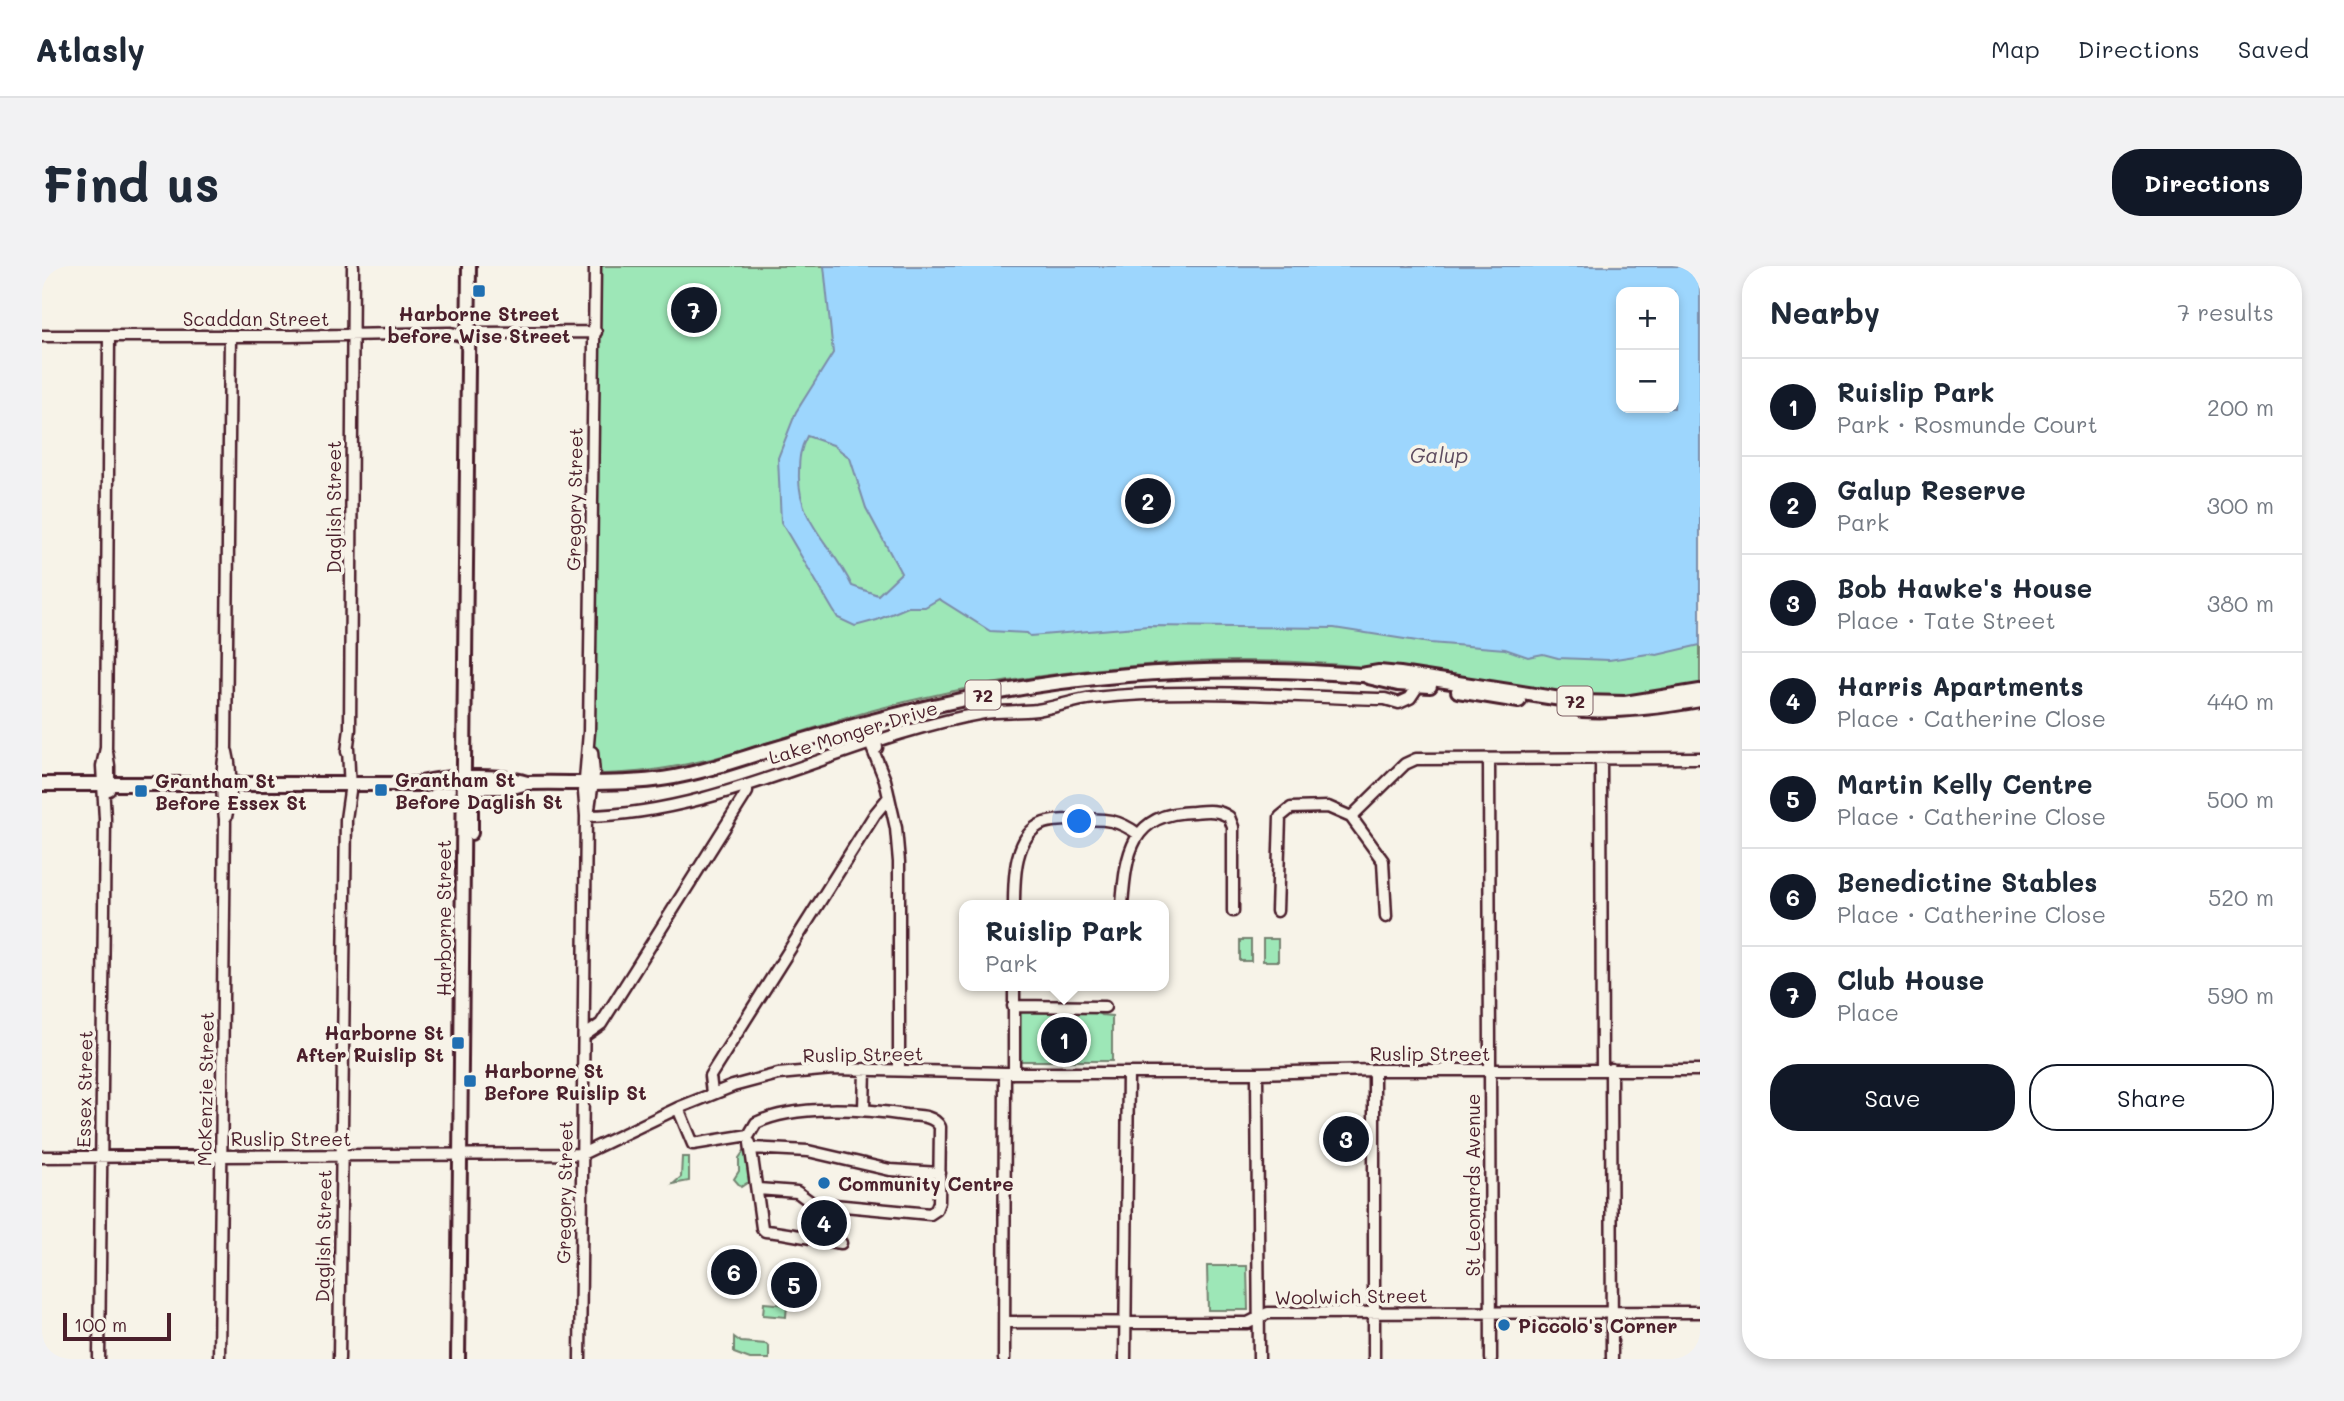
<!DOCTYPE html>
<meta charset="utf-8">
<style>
:root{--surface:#fff;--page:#f2f2f3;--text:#1f2937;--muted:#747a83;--line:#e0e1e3;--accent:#111827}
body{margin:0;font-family:Mali,sans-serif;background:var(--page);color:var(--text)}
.controls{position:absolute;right:21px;top:21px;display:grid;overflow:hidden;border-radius:14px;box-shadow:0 4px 10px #0003}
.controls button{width:63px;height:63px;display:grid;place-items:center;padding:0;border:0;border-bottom:2px solid var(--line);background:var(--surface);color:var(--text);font:35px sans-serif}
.scale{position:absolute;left:21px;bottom:18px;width:108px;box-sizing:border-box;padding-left:7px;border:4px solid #4a1f2b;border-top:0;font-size:19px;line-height:24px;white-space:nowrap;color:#4a1f2b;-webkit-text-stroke:5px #f7f3e8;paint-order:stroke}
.you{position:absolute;left:1038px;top:556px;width:24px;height:24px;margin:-18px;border:5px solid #fff;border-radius:50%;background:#1a73e8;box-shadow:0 0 0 10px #1a73e833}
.badge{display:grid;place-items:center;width:46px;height:46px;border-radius:50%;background:var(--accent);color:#fff;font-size:23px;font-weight:700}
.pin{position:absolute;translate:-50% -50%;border:4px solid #fff;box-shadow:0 2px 7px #0006}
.popup{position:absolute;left:917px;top:634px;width:210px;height:91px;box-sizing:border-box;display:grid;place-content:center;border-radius:14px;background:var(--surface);filter:drop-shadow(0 2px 5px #0005);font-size:23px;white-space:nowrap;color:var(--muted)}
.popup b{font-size:26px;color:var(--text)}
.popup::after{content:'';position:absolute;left:50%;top:100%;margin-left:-14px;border:14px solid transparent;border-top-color:var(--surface)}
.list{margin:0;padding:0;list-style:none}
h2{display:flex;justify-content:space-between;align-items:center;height:91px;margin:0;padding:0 28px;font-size:30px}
h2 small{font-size:23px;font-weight:400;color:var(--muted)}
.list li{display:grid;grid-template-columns:46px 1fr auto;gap:21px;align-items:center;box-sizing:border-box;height:98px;padding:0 28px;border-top:2px solid var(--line)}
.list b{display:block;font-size:26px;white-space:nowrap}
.list p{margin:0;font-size:23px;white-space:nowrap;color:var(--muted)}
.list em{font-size:23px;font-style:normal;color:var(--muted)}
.actions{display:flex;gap:14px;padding:21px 28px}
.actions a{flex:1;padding:16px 0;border:2px solid var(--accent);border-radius:28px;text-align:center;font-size:24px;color:var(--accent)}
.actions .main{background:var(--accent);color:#fff}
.map{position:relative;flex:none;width:1658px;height:1093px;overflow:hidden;border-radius:28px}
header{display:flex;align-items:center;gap:42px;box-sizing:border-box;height:98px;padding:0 35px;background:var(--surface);border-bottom:2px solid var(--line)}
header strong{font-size:33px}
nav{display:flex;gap:38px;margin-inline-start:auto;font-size:24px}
.intro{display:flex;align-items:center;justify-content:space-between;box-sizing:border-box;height:168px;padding:0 42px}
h1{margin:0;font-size:49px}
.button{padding:18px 32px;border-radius:28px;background:var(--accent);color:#fff;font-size:24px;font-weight:700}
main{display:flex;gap:42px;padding:0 42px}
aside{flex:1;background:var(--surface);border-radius:28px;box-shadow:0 4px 10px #0003}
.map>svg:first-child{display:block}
</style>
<header>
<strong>Atlasly</strong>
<nav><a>Map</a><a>Directions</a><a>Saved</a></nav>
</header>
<div class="intro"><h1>Find us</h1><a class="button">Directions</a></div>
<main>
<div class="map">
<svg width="1658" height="1093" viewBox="0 0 1658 1093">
<rect width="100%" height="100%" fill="#f7f3e8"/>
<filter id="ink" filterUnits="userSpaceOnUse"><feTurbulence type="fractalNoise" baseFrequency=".0143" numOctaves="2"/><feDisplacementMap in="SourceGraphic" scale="14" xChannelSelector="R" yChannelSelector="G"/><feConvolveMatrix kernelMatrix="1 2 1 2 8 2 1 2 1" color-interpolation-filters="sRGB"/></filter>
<g filter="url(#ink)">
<path fill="#9de7b7" stroke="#748371" stroke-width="2" fill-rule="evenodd" d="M 558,0 L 1658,0 L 1658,422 C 1633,425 1606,431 1580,432 C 1543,433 1506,426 1469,421 C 1423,414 1377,407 1331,402 C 1252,393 1170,393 1091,400 C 1004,407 916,421 832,444 C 742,469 656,507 561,508 C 549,500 552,480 551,465 ZM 1579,26 L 1632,26 L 1632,142 L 1579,142 Z
M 1221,673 L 1236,673 L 1236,695 L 1221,695 Z
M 1198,674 L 1209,674 L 1209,695 L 1198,695 Z
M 1050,743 L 1059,749 L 1070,750 L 1070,795 L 974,795 L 976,749 L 981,744 Z
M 704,882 L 710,917 L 705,917 L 699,921 L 692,913 L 697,905 L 697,892 Z
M 640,891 L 647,891 L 647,915 L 631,918 L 639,911 Z
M 1165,1000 L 1205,1000 L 1206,1044 L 1166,1044 Z
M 722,1037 L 745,1039 L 744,1051 L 721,1049 Z
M 692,1071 L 699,1076 L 724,1078 L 727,1081 L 727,1093 L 708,1093 L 692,1087 Z"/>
<path fill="#9dd6fd" stroke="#7c8da9" stroke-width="2" fill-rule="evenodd" d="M 782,0 L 1658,0 L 1658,379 L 1615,389 L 1606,388 L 1567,394 L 1516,392 L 1501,388 L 1486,391 L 1463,383 L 1388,377 L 1292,362 L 1106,360 L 988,370 L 985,367 L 948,365 L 897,333 L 883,341 L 866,341 L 835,354 L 813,360 L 796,352 L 791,344 L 739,256 L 736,192 L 754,146 L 791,87 ZM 1579,26 L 1632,26 L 1632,142 L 1579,142 ZM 765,170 L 791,179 L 808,192 L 824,242 L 859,307 L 836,329 L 810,320 C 791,279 755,256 757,207 C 757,192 758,183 765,170 Z"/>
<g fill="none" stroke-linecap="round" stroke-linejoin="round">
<g stroke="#4a1f2b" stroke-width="15">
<path id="minor" d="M 434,67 L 554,66
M 0,70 L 249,70 L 409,67 L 420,70 L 427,75
M 831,454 L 835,482
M 820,457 L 843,514 L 854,562 L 857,596 L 857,803
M 65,486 L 67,500 L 67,524
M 305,486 L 308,463 L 311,0
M 1447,493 L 1449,1093
M 1559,493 L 1560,803
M 547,543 L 552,508 L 550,486
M 544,550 C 681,548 808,470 942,447 C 959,445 977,446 995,444 C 1014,441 1033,434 1052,432 C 1148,421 1246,431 1343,433 L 1357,437 L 1368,432 L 1380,414
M 184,551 C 189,530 190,507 185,486
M 1309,551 L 1363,498 L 1374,493 L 1658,492
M 972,639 C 972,613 972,568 1002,557 C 1013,553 1028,554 1040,554 C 1062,552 1077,554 1096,568
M 1080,639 C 1084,587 1089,547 1151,546 C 1163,545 1176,543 1187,551 L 1191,561 L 1191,645
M 1235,645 L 1238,551 L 1249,542 L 1286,541 L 1309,551 L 1341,595 L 1344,651
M 972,720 L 972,807
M 971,740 L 1063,741
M 542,770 L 559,758 L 705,526 L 705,520
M 1569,803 L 1570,1093
M 1332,804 L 1332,1093
M 1215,807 L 1217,1093
M 670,827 L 668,810 L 833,548 L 847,531
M 636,842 L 651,878 L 707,869
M 822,843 L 823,803
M 707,869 L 714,857 C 753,838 822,843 864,849 C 876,850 892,849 898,861 L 897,936 L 894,944 L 888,948 L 770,937 L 755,926 L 716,923
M 708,877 L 720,962 L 723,965 C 749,967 773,974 799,977
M 709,882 L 766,885 L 848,904 L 898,907
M 0,891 L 540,888 L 636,842 L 691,820 L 736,808 L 791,803 L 963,807 L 1215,807 L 1332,804 L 1658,804
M 962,1056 L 1206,1057 L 1226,1047 L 1658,1046
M 57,1093 L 63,553 L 60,500 L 64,482 L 67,70
M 177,1093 L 183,553 C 179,529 179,505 184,482 L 188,70
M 297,1093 L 304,553 L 308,525 L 306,482
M 538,1093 L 544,550 L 542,526 L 547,466 L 553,0
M 962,1093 L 963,807
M 1083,1093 L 1086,807"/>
</g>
<g stroke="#4a1f2b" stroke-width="18">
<path id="major" d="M 1326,411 L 1356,418 L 1388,420
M 1416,425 L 1477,435
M 1540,444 C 1580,446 1619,441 1658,434
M 379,517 C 407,510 457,508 485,517 C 527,516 570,519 612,514 C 651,510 688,496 725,485 C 786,467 847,449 909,436 C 1044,405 1181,399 1319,409 L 1337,406 L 1358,408 L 1538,436 L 1583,437 L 1658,425
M 0,518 L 384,518
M 423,521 L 471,521 L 485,517
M 429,567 L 429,511
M 416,1093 L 427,0"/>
</g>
<use href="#minor" stroke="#f7f3e8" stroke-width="10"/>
<use href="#major" stroke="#f7f3e8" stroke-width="12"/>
</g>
</g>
<g fill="#1f6fb2" stroke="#f7f3e8" stroke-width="2.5">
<rect x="430" y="18" width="14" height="14" rx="3.5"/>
<rect x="332" y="517" width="14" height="14" rx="3.5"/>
<rect x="92" y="518" width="14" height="14" rx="3.5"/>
<rect x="409" y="770" width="14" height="14" rx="3.5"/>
<rect x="421" y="808" width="14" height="14" rx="3.5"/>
<circle cx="782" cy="917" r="7"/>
<circle cx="1462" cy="1059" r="7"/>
</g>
<g text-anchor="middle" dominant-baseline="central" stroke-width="7" stroke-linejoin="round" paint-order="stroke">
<g fill="#f7f3e8" stroke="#7e5f64" stroke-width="2">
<rect x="923.5" y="414.5" width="35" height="29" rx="5"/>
<rect x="1515.5" y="420.5" width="35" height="29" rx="5"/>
</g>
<g font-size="18" font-weight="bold" fill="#4a1f2b">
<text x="941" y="429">72</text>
<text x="1533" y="435">72</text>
</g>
<g font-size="19" font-weight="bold" fill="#4a1f2b" stroke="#f7f3e8" text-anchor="start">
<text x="437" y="47" text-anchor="middle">Harborne Street<tspan x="437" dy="22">before Wise Street</tspan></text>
<text x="353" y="513">Grantham St<tspan x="353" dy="22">Before Daglish St</tspan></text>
<text x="113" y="514">Grantham St<tspan x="113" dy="22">Before Essex St</tspan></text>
<text x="402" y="766" text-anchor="end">Harborne St<tspan x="402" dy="22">After Ruislip St</tspan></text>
<text x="442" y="804">Harborne St<tspan x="442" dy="22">Before Ruislip St</tspan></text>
<text x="796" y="917">Community Centre</text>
<text x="1476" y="1059">Piccolo's Corner</text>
</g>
<g font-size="19" fill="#4a1f2b" stroke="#f7f3e8">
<text x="214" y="52">Scaddan Street</text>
<text transform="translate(532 233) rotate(-89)">Gregory Street</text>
<text transform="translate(291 241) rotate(-90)">Daglish Street</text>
<text transform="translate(811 466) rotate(-17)">Lake Monger Drive</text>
<text transform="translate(401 652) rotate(-90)">Harborne Street</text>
<text x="1388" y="787">Ruslip Street</text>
<text transform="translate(821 788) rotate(-1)">Ruslip Street</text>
<text transform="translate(42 823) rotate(-89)">Essex Street</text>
<text transform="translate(163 823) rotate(-89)">McKenzie Street</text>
<text x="249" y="872">Ruslip Street</text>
<text transform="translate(1430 919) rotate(-90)">St Leonards Avenue</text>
<text transform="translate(522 926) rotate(-89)">Gregory Street</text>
<text transform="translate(281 970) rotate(-89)">Daglish Street</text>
<text transform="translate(1309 1030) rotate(-1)">Woolwich Street</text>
</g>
<g font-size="21" font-style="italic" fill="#5f4d60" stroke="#f7f3e8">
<text x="1397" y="188">Galup</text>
</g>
</g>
</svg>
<div class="controls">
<button>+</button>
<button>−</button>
</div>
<div class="scale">100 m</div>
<div class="you"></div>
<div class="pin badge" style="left:1022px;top:774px">1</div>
<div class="popup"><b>Ruislip Park</b>Park</div>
<div class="pin badge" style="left:1106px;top:235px">2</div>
<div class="pin badge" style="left:1304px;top:873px">3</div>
<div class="pin badge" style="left:782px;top:957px">4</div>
<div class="pin badge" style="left:752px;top:1019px">5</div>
<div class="pin badge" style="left:692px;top:1006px">6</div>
<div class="pin badge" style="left:652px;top:44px">7</div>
</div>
<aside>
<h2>Nearby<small>7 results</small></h2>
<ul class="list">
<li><span class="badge">1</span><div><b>Ruislip Park</b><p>Park · Rosmunde Court</p></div><em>200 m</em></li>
<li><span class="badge">2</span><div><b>Galup Reserve</b><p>Park</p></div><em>300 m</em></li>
<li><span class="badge">3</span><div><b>Bob Hawke's House</b><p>Place · Tate Street</p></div><em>380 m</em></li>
<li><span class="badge">4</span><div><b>Harris Apartments</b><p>Place · Catherine Close</p></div><em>440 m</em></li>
<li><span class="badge">5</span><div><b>Martin Kelly Centre</b><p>Place · Catherine Close</p></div><em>500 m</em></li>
<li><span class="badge">6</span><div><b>Benedictine Stables</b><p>Place · Catherine Close</p></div><em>520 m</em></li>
<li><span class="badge">7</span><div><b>Club House</b><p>Place</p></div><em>590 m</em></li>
</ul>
<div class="actions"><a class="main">Save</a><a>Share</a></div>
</aside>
</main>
